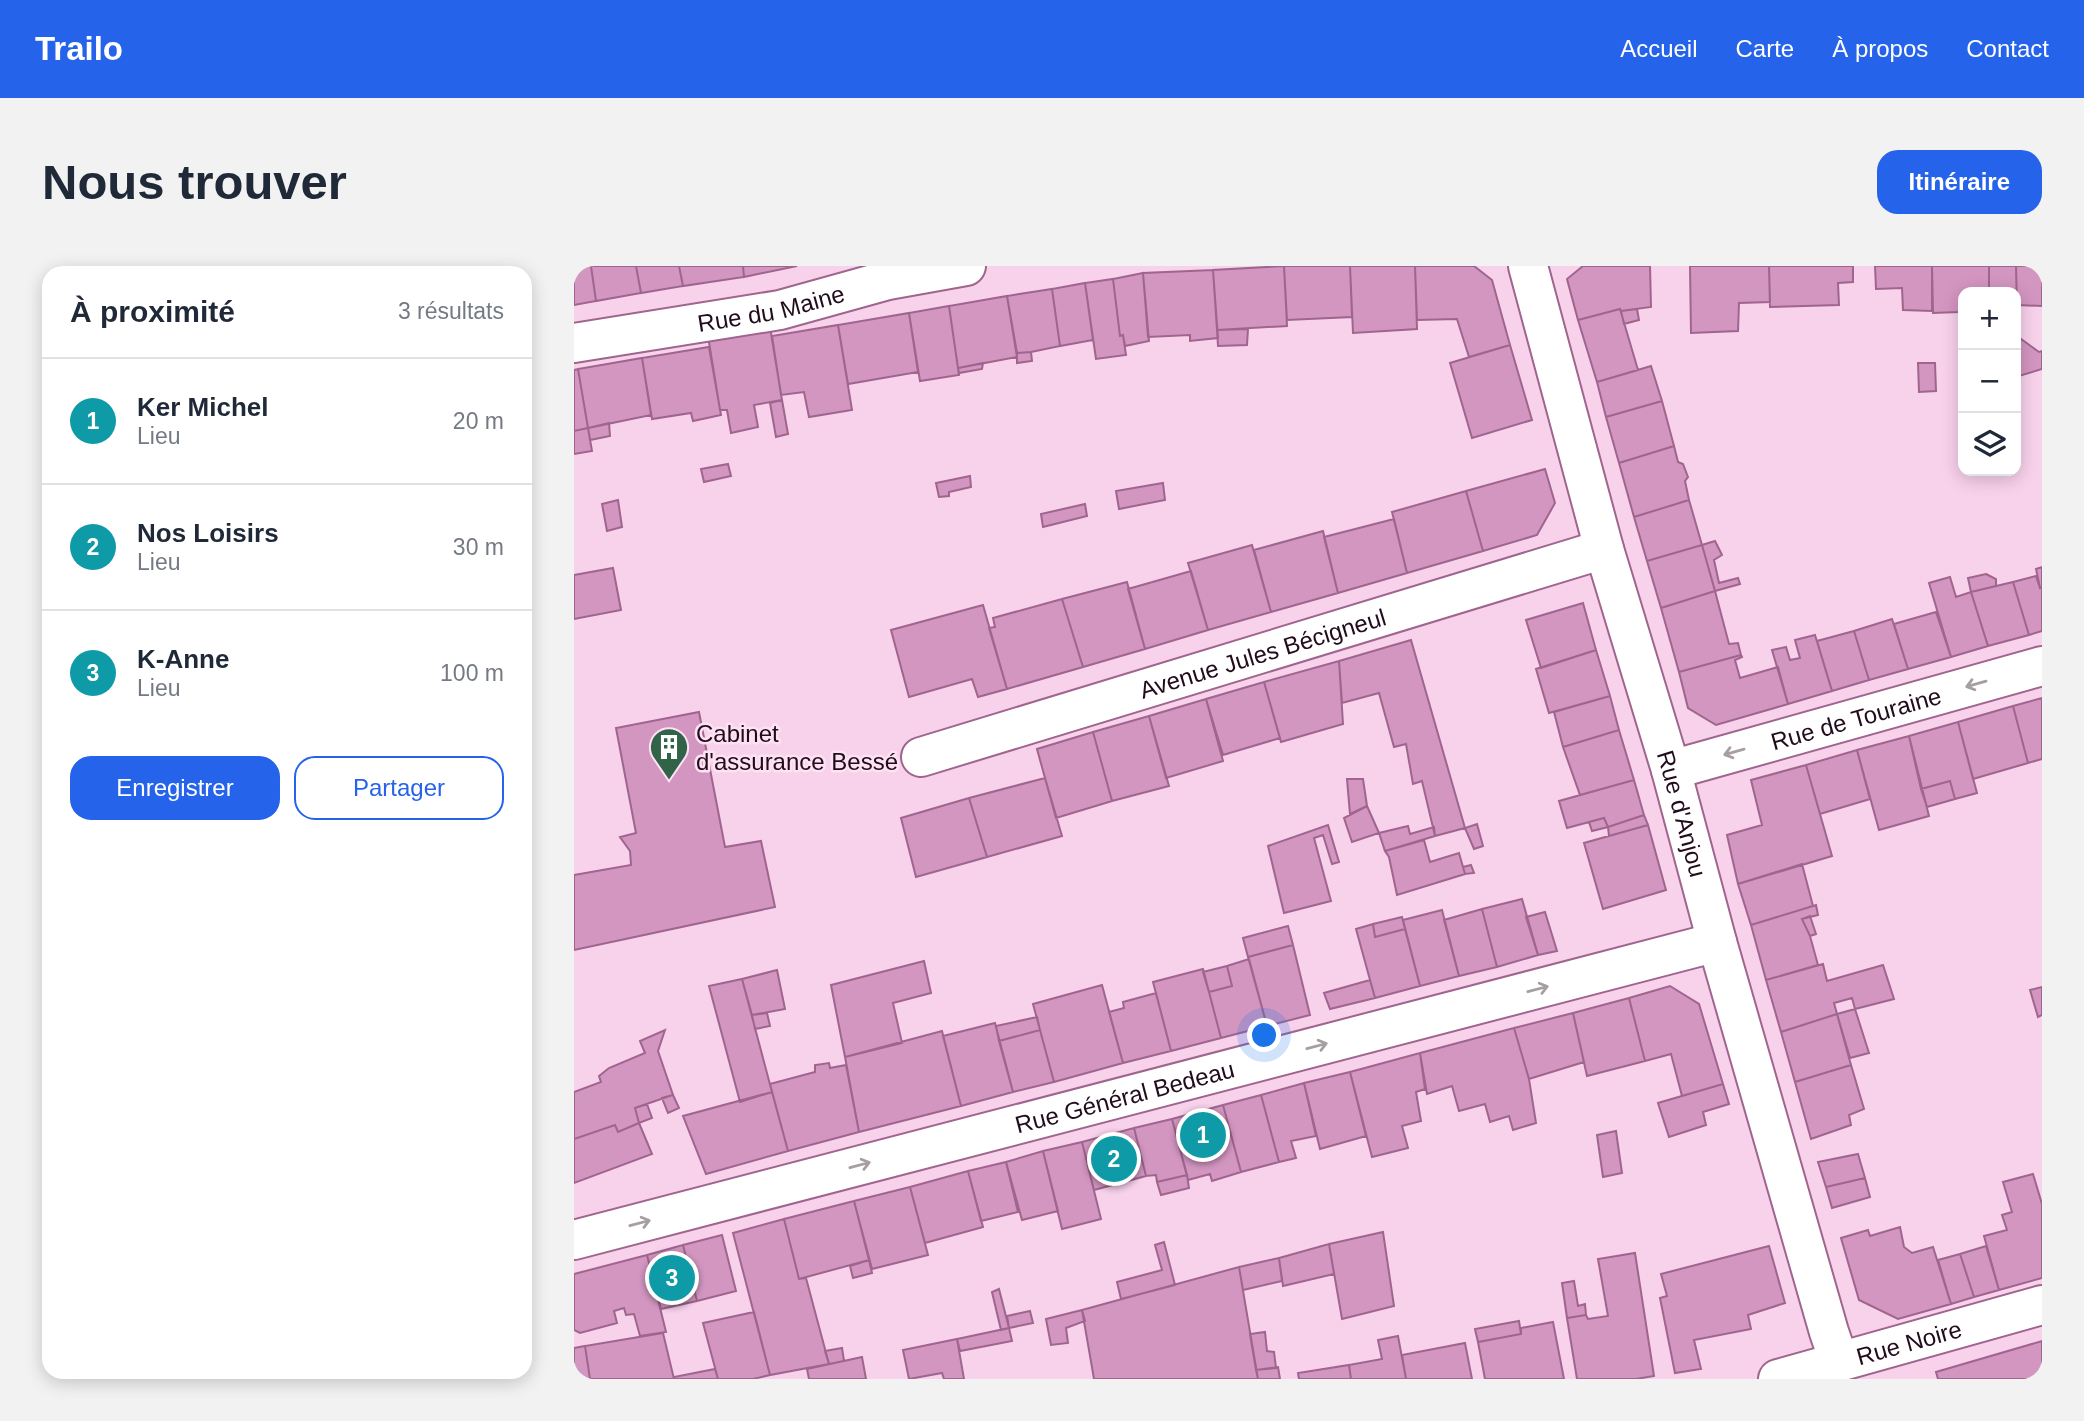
<!DOCTYPE html>
<html lang="fr">
<meta charset="utf-8">
<style>
:root{--surface:#fff;--page:#f2f2f3;--text:#1f2937;--muted:#747a83;--line:#e0e1e3;--accent:#2563eb}
body{margin:0;font-family:Arial,sans-serif;background:var(--page);color:var(--text)}
.controls{position:absolute;right:21px;top:21px;display:grid;overflow:hidden;border-radius:14px;box-shadow:0 4px 18px #0003}
.controls button{width:63px;height:63px;display:grid;place-items:center;padding:0;border:0;border-bottom:2px solid var(--line);background:var(--surface);color:var(--text);font:35px sans-serif}
.you{position:absolute;left:691px;top:770px;width:24px;height:24px;margin:-18px;border:5px solid #fff;border-radius:50%;background:#1a73e8;box-shadow:0 0 0 10px #1a73e833}
.badge{display:grid;place-items:center;width:46px;height:46px;border-radius:50%;background:var(--accent);color:#fff;font-size:23px;font-weight:700}
.pin{position:absolute;translate:-50% -50%;border:4px solid #fff;box-shadow:0 2px 7px #0006}
.list{margin:0;padding:0;list-style:none}
h2{display:flex;justify-content:space-between;align-items:center;height:91px;margin:0;padding:0 28px;font-size:30px}
h2 small{font-size:23px;font-weight:400;color:var(--muted)}
.list li{display:grid;grid-template-columns:46px 1fr auto;gap:21px;align-items:center;box-sizing:border-box;height:126px;padding:0 28px;border-top:2px solid var(--line)}
.list b{display:block;font-size:26px;white-space:nowrap}
.list p{margin:0;font-size:23px;white-space:nowrap;color:var(--muted)}
.list em{font-size:23px;font-style:normal;color:var(--muted)}
.actions{display:flex;gap:14px;padding:21px 28px}
.actions a{flex:1;padding:16px 0;border:2px solid var(--accent);border-radius:21px;text-align:center;font-size:24px;color:var(--accent)}
.actions .main{background:var(--accent);color:#fff}
.icon{flex:none;width:38px;height:38px;fill:none;stroke:currentColor;stroke-width:2;stroke-linecap:round;stroke-linejoin:round}
.map{position:relative;flex:none;width:1468px;height:1113px;overflow:hidden;border-radius:21px}
header{display:flex;align-items:center;gap:42px;box-sizing:border-box;height:98px;padding:0 35px;background:var(--accent);color:#fff}
header strong{font-size:33px}
nav{display:flex;gap:38px;margin-inline-start:auto;font-size:24px}
.intro{display:flex;align-items:center;justify-content:space-between;box-sizing:border-box;height:168px;padding:0 42px}
h1{margin:0;font-size:49px}
.button{padding:18px 32px;border-radius:21px;background:var(--accent);color:#fff;font-size:24px;font-weight:700}
main{display:flex;gap:42px;padding:0 42px}
aside{flex:1;background:var(--surface);border-radius:21px;box-shadow:0 4px 18px #0003}
.map>svg:first-child{display:block}
</style>
<header>
<strong>Trailo</strong>
<nav><a>Accueil</a><a>Carte</a><a>À propos</a><a>Contact</a></nav>
</header>
<div class="intro"><h1>Nous trouver</h1><a class="button">Itinéraire</a></div>
<main>
<aside>
<h2>À proximité<small>3 résultats</small></h2>
<ul class="list">
<li><span class="badge" style="background:#0f9aa8">1</span><div><b>Ker Michel</b><p>Lieu</p></div><em>20 m</em></li>
<li><span class="badge" style="background:#0f9aa8">2</span><div><b>Nos Loisirs</b><p>Lieu</p></div><em>30 m</em></li>
<li><span class="badge" style="background:#0f9aa8">3</span><div><b>K-Anne</b><p>Lieu</p></div><em>100 m</em></li>
</ul>
<div class="actions"><a class="main">Enregistrer</a><a>Partager</a></div>
</aside>
<div class="map">
<svg width="1468" height="1113" viewBox="0 0 1468 1113">
<rect width="100%" height="100%" fill="#f8d1eb"/>
<path fill="#d396c1" stroke="#9f658e" stroke-width="2" d="M 0,0 L 17,0 L 22,35 L 0,39 Z
M 17,0 L 62,0 L 67,27 L 22,35 Z
M 62,0 L 105,0 L 109,20 L 67,27 Z
M 105,0 L 169,0 L 170,11 L 109,20 Z
M 169,0 L 223,0 L 170,11 Z
M 710,0 L 776,0 L 778,51 L 713,54 Z
M 710,0 L 713,60 L 643,64 L 639,4 Z
M 776,0 L 841,0 L 843,63 L 779,67 Z
M 841,0 L 900,0 L 918,14 L 936,79 L 895,91 L 883,53 L 843,54 Z
M 1009,0 L 1076,0 L 1077,41 L 1047,45 L 1046,43 L 1004,54 L 993,13 Z
M 1116,0 L 1195,0 L 1196,36 L 1165,37 L 1164,65 L 1117,67 Z
M 1195,0 L 1279,0 L 1279,16 L 1264,17 L 1265,39 L 1196,41 Z
M 1301,0 L 1358,0 L 1358,45 L 1329,44 L 1328,22 L 1302,23 Z
M 1358,0 L 1415,0 L 1415,26 L 1389,26 L 1389,38 L 1385,38 L 1385,46 L 1359,47 Z
M 1415,0 L 1442,0 L 1443,44 L 1442,26 L 1415,26 Z
M 1442,0 L 1468,0 L 1468,40 L 1443,39 Z
M 639,4 L 644,72 L 616,75 L 616,69 L 574,71 L 569,7 Z
M 569,7 L 575,75 L 551,80 L 549,69 L 546,70 L 539,13 Z
M 539,13 L 546,70 L 549,69 L 552,89 L 522,93 L 511,17 Z
M 511,17 L 519,74 L 486,80 L 478,23 Z
M 478,23 L 486,80 L 457,86 L 443,87 L 433,30 Z
M 433,30 L 443,91 L 384,102 L 375,40 Z
M 375,40 L 385,109 L 346,115 L 335,47 Z
M 1046,43 L 1064,104 L 1023,116 L 1004,54 Z
M 1063,43 L 1065,54 L 1050,58 L 1047,45 Z
M 335,47 L 344,106 L 274,118 L 264,59 Z
M 264,59 L 278,144 L 235,151 L 230,126 L 207,129 L 198,70 Z
M 196,61 L 208,134 L 180,139 L 184,161 L 157,167 L 153,144 L 146,144 L 134,70 Z
M 674,63 L 673,79 L 644,80 L 643,64 Z
M 1443,70 L 1465,86 L 1468,85 L 1468,103 L 1445,110 Z
M 936,79 L 958,154 L 898,172 L 876,97 Z
M 135,81 L 147,149 L 119,155 L 117,147 L 78,153 L 68,92 Z
M 457,86 L 458,95 L 443,97 L 443,87 Z
M 68,92 L 77,149 L 14,162 L 4,103 Z
M 409,97 L 408,103 L 385,107 L 384,102 Z
M 1344,97 L 1361,97 L 1362,125 L 1345,126 Z
M 1077,100 L 1088,135 L 1032,151 L 1023,116 Z
M 4,103 L 14,162 L 0,165 L 0,104 Z
M 208,134 L 214,168 L 202,171 L 196,137 Z
M 1088,135 L 1100,180 L 1045,197 L 1032,151 Z
M 35,157 L 36,170 L 16,174 L 14,162 Z
M 14,162 L 18,185 L 0,188 L 0,165 Z
M 1100,180 L 1104,196 L 1109,198 L 1114,211 L 1111,215 L 1115,234 L 1060,251 L 1045,197 Z
M 154,198 L 157,210 L 130,216 L 127,203 Z
M 971,203 L 981,237 L 963,269 L 909,285 L 892,225 Z
M 396,210 L 397,221 L 375,226 L 375,230 L 365,231 L 362,217 Z
M 589,217 L 591,234 L 545,243 L 542,225 Z
M 892,225 L 909,285 L 833,307 L 818,246 Z
M 44,234 L 48,261 L 33,265 L 28,238 Z
M 1115,234 L 1128,279 L 1073,295 L 1060,251 Z
M 511,238 L 513,250 L 469,261 L 467,248 Z
M 820,253 L 833,307 L 764,327 L 750,271 Z
M 749,265 L 764,327 L 697,346 L 680,284 Z
M 1141,275 L 1148,289 L 1140,294 L 1145,317 L 1164,312 L 1166,318 L 1141,325 L 1128,279 Z
M 678,279 L 697,346 L 634,364 L 614,297 Z
M 1128,279 L 1141,325 L 1087,342 L 1073,295 Z
M 1468,301 L 1468,321 L 1466,322 L 1462,303 Z
M 39,302 L 47,344 L 0,353 L 0,309 Z
M 617,305 L 634,364 L 571,383 L 554,323 Z
M 1412,308 L 1422,313 L 1422,320 L 1397,326 L 1394,312 Z
M 1462,310 L 1466,322 L 1468,321 L 1468,365 L 1455,369 L 1439,316 Z
M 1376,311 L 1382,331 L 1397,326 L 1414,380 L 1377,391 L 1355,317 Z
M 553,316 L 571,383 L 509,401 L 488,333 Z
M 1439,316 L 1455,369 L 1414,380 L 1397,326 Z
M 1141,325 L 1155,378 L 1164,377 L 1167,389 L 1105,406 L 1087,342 Z
M 488,333 L 509,401 L 433,423 L 415,362 L 421,361 L 419,352 Z
M 1009,337 L 1022,384 L 967,402 L 952,354 Z
M 409,339 L 433,423 L 404,431 L 398,413 L 335,431 L 317,364 Z
M 1362,346 L 1377,391 L 1334,403 L 1320,358 Z
M 1318,353 L 1334,403 L 1295,414 L 1280,365 Z
M 1280,365 L 1295,414 L 1258,425 L 1243,375 Z
M 1241,369 L 1258,425 L 1214,438 L 1198,384 L 1212,381 L 1216,394 L 1226,392 L 1221,374 Z
M 837,374 L 891,562 L 861,570 L 848,515 L 839,518 L 832,478 L 820,481 L 805,427 L 768,437 L 765,395 Z
M 1022,384 L 1036,430 L 975,447 L 962,403 Z
M 1167,389 L 1168,391 L 1161,394 L 1166,412 L 1204,401 L 1214,438 L 1142,459 L 1114,442 L 1105,406 Z
M 765,395 L 769,458 L 707,476 L 690,416 Z
M 690,416 L 706,472 L 649,489 L 632,433 Z
M 1036,430 L 1045,464 L 989,481 L 980,446 Z
M 1468,432 L 1468,493 L 1454,497 L 1439,440 Z
M 632,433 L 649,495 L 592,512 L 575,450 Z
M 1439,440 L 1454,497 L 1399,513 L 1384,456 Z
M 125,446 L 151,581 L 187,575 L 201,641 L 0,684 L 0,609 L 57,599 L 56,585 L 46,571 L 62,567 L 42,462 Z
M 575,450 L 595,520 L 538,535 L 519,466 Z
M 1384,456 L 1403,527 L 1381,533 L 1376,515 L 1347,523 L 1335,470 Z
M 1045,464 L 1060,514 L 1006,529 L 989,481 Z
M 519,466 L 538,535 L 482,552 L 463,483 Z
M 1335,470 L 1355,550 L 1305,564 L 1283,484 Z
M 1283,484 L 1296,533 L 1246,548 L 1232,499 Z
M 1232,499 L 1258,590 L 1164,618 L 1153,569 L 1188,559 L 1177,514 Z
M 471,512 L 488,570 L 413,591 L 395,532 Z
M 773,513 L 789,513 L 793,540 L 776,548 Z
M 1060,514 L 1070,549 L 1034,561 L 1030,552 L 993,562 L 985,535 Z
M 1376,515 L 1381,533 L 1353,541 L 1347,523 Z
M 395,532 L 413,591 L 342,611 L 327,552 Z
M 793,540 L 805,567 L 778,576 L 770,552 Z
M 1070,549 L 1074,559 L 1035,570 L 1034,561 Z
M 1030,552 L 1034,561 L 1018,565 L 1015,556 Z
M 903,558 L 909,580 L 900,583 L 891,562 Z
M 754,559 L 765,596 L 758,598 L 749,569 L 740,572 L 757,635 L 710,647 L 694,580 Z
M 1074,559 L 1092,624 L 1029,643 L 1010,577 Z
M 834,560 L 836,568 L 860,561 L 861,570 L 811,585 L 805,567 Z
M 850,574 L 856,596 L 885,587 L 891,608 L 823,629 L 815,591 L 811,585 Z
M 1228,598 L 1239,640 L 1177,659 L 1164,618 Z
M 897,599 L 900,607 L 891,608 L 889,601 Z
M 948,633 L 964,689 L 923,701 L 908,643 Z
M 1242,639 L 1244,649 L 1228,653 L 1236,670 L 1244,699 L 1192,714 L 1177,659 Z
M 908,643 L 923,701 L 885,710 L 870,654 Z
M 868,644 L 885,710 L 846,720 L 829,654 Z
M 971,646 L 983,685 L 964,689 L 952,651 Z
M 1236,650 L 1242,668 L 1236,670 L 1228,653 Z
M 828,651 L 831,663 L 801,671 L 799,658 Z
M 799,658 L 801,671 L 831,663 L 846,720 L 801,732 L 782,663 Z
M 714,660 L 719,679 L 674,691 L 669,672 Z
M 719,679 L 736,749 L 693,760 L 674,691 Z
M 675,693 L 693,760 L 647,772 L 635,726 L 658,720 L 653,700 Z
M 350,695 L 357,727 L 319,737 L 328,777 L 271,791 L 257,719 Z
M 1249,698 L 1253,715 L 1309,699 L 1320,733 L 1281,743 L 1278,732 L 1260,737 L 1263,748 L 1207,766 L 1192,714 Z
M 653,700 L 658,720 L 635,726 L 629,706 Z
M 629,703 L 647,772 L 597,785 L 579,716 Z
M 203,704 L 211,743 L 178,749 L 168,713 Z
M 168,713 L 198,826 L 166,836 L 135,720 Z
M 796,714 L 801,732 L 756,743 L 750,727 Z
M 528,719 L 549,797 L 480,816 L 459,738 Z
M 1096,720 L 1125,738 L 1149,818 L 1108,830 L 1097,788 L 1071,795 L 1055,732 Z
M 1468,721 L 1468,749 L 1464,751 L 1456,724 Z
M 582,727 L 597,785 L 549,797 L 535,746 L 550,742 L 549,736 Z
M 1055,732 L 1071,795 L 1013,810 L 999,747 Z
M 1281,743 L 1295,787 L 1276,792 L 1263,748 Z
M 193,747 L 196,760 L 181,763 L 178,749 Z
M 999,747 L 1010,796 L 955,813 L 940,762 Z
M 1263,748 L 1277,799 L 1221,816 L 1207,766 Z
M 463,751 L 466,764 L 425,775 L 422,760 Z
M 421,757 L 439,826 L 387,840 L 369,770 Z
M 940,762 L 955,813 L 962,857 L 939,864 L 935,850 L 916,856 L 911,838 L 885,845 L 878,820 L 853,828 L 846,787 Z
M 91,764 L 84,785 L 99,829 L 61,842 L 65,857 L 44,866 L 41,859 L 0,873 L 0,826 L 27,816 L 25,810 L 35,802 L 71,787 L 66,775 Z
M 466,764 L 480,816 L 439,826 L 425,775 Z
M 368,765 L 387,840 L 285,866 L 271,791 Z
M 846,787 L 851,823 L 842,826 L 847,855 L 828,860 L 834,882 L 798,891 L 776,806 Z
M 255,797 L 256,802 L 272,799 L 285,866 L 214,885 L 196,818 L 241,806 L 241,799 Z
M 1277,799 L 1290,843 L 1275,849 L 1277,859 L 1237,873 L 1221,816 Z
M 776,806 L 792,870 L 746,883 L 730,817 Z
M 730,817 L 742,870 L 717,875 L 722,892 L 705,896 L 687,829 Z
M 1149,818 L 1155,838 L 1129,846 L 1132,859 L 1095,871 L 1084,837 Z
M 198,826 L 214,885 L 132,908 L 109,850 Z
M 99,829 L 105,842 L 94,847 L 88,832 Z
M 687,829 L 705,896 L 667,906 L 649,839 Z
M 73,838 L 78,852 L 65,857 L 61,842 Z
M 649,839 L 667,906 L 638,915 L 636,908 L 614,914 L 598,853 Z
M 598,853 L 613,909 L 583,916 L 582,909 L 572,910 L 560,862 Z
M 65,857 L 78,888 L 0,917 L 0,873 L 41,859 L 44,866 Z
M 560,862 L 572,910 L 520,924 L 508,876 Z
M 1042,865 L 1048,907 L 1029,911 L 1023,869 Z
M 508,876 L 527,953 L 488,963 L 469,885 Z
M 469,885 L 484,945 L 448,954 L 432,896 Z
M 1284,888 L 1291,912 L 1252,921 L 1244,896 Z
M 432,896 L 444,946 L 407,955 L 394,905 Z
M 394,905 L 409,961 L 351,977 L 336,921 Z
M 1459,908 L 1468,938 L 1468,1012 L 1425,1024 L 1410,970 L 1433,964 L 1428,949 L 1438,946 L 1429,916 Z
M 613,909 L 615,922 L 587,929 L 583,916 Z
M 1291,912 L 1296,931 L 1258,942 L 1252,921 Z
M 336,921 L 354,989 L 298,1003 L 280,935 Z
M 280,935 L 295,994 L 225,1013 L 210,953 Z
M 210,953 L 225,1013 L 232,1012 L 255,1098 L 196,1109 L 159,967 Z
M 1326,961 L 1330,981 L 1338,987 L 1359,981 L 1377,1038 L 1324,1053 L 1285,1034 L 1267,972 L 1294,964 L 1296,970 Z
M 809,966 L 820,1040 L 768,1053 L 755,978 Z
M 148,969 L 162,1025 L 123,1035 L 109,979 Z
M 590,976 L 601,1019 L 547,1033 L 543,1016 L 588,1004 L 581,979 Z
M 755,978 L 760,1008 L 709,1020 L 705,992 Z
M 109,979 L 123,1035 L 87,1043 L 73,989 Z
M 1195,980 L 1211,1037 L 1174,1049 L 1177,1063 L 1120,1074 L 1127,1103 L 1101,1107 L 1086,1032 L 1093,1030 L 1087,1008 Z
M 1412,980 L 1425,1024 L 1400,1031 L 1386,988 Z
M 1061,987 L 1080,1110 L 1062,1113 L 1003,1113 L 993,1052 L 1012,1049 L 1014,1053 L 1034,1050 L 1024,993 Z
M 1386,988 L 1400,1031 L 1377,1038 L 1364,994 Z
M 73,989 L 92,1066 L 66,1070 L 60,1048 L 52,1049 L 50,1042 L 40,1045 L 43,1057 L 6,1067 L 0,1064 L 0,1008 Z
M 705,992 L 708,1015 L 669,1024 L 665,1001 Z
M 295,994 L 298,1007 L 279,1012 L 276,1000 Z
M 665,1001 L 684,1113 L 520,1113 L 508,1044 Z
M 1000,1015 L 1004,1040 L 1011,1038 L 1012,1049 L 993,1052 L 988,1017 Z
M 425,1023 L 435,1062 L 427,1064 L 418,1026 Z
M 508,1044 L 511,1055 L 492,1062 L 494,1077 L 477,1079 L 472,1053 Z
M 456,1045 L 459,1057 L 435,1062 L 433,1050 Z
M 180,1046 L 196,1109 L 179,1113 L 144,1113 L 129,1057 Z
M 945,1055 L 947,1068 L 904,1076 L 901,1063 Z
M 979,1056 L 990,1113 L 911,1113 L 904,1076 L 947,1068 L 947,1062 Z
M 435,1062 L 438,1075 L 386,1085 L 383,1073 Z
M 691,1066 L 693,1085 L 700,1086 L 702,1102 L 682,1104 L 676,1068 Z
M 89,1067 L 100,1113 L 16,1113 L 11,1080 Z
M 824,1070 L 832,1113 L 777,1113 L 775,1099 L 808,1093 L 804,1074 Z
M 383,1073 L 390,1113 L 370,1113 L 368,1107 L 335,1113 L 329,1084 Z
M 1468,1075 L 1468,1113 L 1364,1113 L 1362,1106 Z
M 891,1077 L 898,1113 L 832,1113 L 828,1089 Z
M 11,1080 L 16,1113 L 0,1113 L 0,1082 Z
M 268,1082 L 270,1095 L 255,1098 L 251,1085 Z
M 288,1091 L 292,1113 L 235,1113 L 233,1103 Z
M 775,1099 L 777,1113 L 725,1113 L 724,1107 Z
M 704,1101 L 706,1113 L 684,1113 L 682,1104 Z
M 141,1103 L 144,1113 L 100,1113 L 100,1111 Z"/>
<g fill="none" stroke-linecap="round" stroke-linejoin="round">
<g stroke="#9f658e" stroke-width="42">
<g id="minor">
<path id="s1" d="M 954,0 L 1030,283 L 1097,504 L 1143,676 L 1255,1066 L 1265,1095"/>
<path id="s2" d="M 0,77 L 206,44 L 314,14 L 392,0"/>
<path id="s3" d="M 347,491 L 1030,283"/>
<path id="s4" d="M 1097,504 L 1468,400"/>
<path id="s5" d="M 0,974 L 1143,676"/>
<path id="s6" d="M 1204,1113 L 1468,1039"/>
</g>
</g>
<use href="#minor" stroke="#fff" stroke-width="38"/>
</g>
<defs><path id="oneway-shaft" d="M-6 0H5M1.5-3L5.5 0L1.5 3" fill="none" stroke-width="1.6" stroke-linecap="round" stroke-linejoin="round" transform="scale(1.75)"/></defs>
<g stroke="#a79ea4">
<use href="#oneway-shaft" transform="translate(1402 418) rotate(164)"/>
<use href="#oneway-shaft" transform="translate(1160 486) rotate(164)"/>
<use href="#oneway-shaft" transform="translate(964 723) rotate(-15)"/>
<use href="#oneway-shaft" transform="translate(743 780) rotate(-15)"/>
<use href="#oneway-shaft" transform="translate(286 899) rotate(-15)"/>
<use href="#oneway-shaft" transform="translate(66 957) rotate(-15)"/>
</g>
<defs>
<g id="building-pin" transform="scale(2.0125)"><path d="M0 17L-7.5 6A9.5 9.5 0 1 1 7.5 6Z" fill="#306347" stroke="#fde2f4"/><path d="M-4-6H4V6H1V3H-1V6H-4ZM-2.5-4.3h1.7v1.8h-1.7ZM.8-4.3h1.7v1.8H.8ZM-2.5-1h1.7V.8h-1.7ZM.8-1h1.7V.8H.8Z" fill="#fff"/></g>
</defs>
<g fill-rule="evenodd">
<use href="#building-pin" x="95" y="481"/>
</g>
<g text-anchor="middle" dominant-baseline="central" stroke-width="5" stroke-linejoin="round" paint-order="stroke">
<g font-size="24" fill="#220c1c" stroke="#fde2f4">
<text stroke="none"><textPath href="#s2" startOffset="200">Rue du Maine</textPath></text>
<text stroke="none"><textPath href="#s3" startOffset="357">Avenue Jules Bécigneul</textPath></text>
<text stroke="none"><textPath href="#s4" startOffset="192">Rue de Touraine</textPath></text>
<text stroke="none"><textPath href="#s1" startOffset="569">Rue d'Anjou</textPath></text>
<text stroke="none"><textPath href="#s5" startOffset="569">Rue Général Bedeau</textPath></text>
<text stroke="none"><textPath href="#s6" startOffset="136">Rue Noire</textPath></text>
</g>
<g font-size="24" fill="#220c1c" stroke="#fde2f4" text-anchor="start">
<text x="122" y="467">Cabinet<tspan x="122" dy="28">d'assurance Bessé</tspan></text>
</g>
</g>
</svg>
<div class="controls">
<button>+</button>
<button>−</button>
<button><svg class="icon" aria-label="layers" viewBox="0 0 24 24"><path d="M12 4l9 5-9 5-9-5zM3 14l9 5 9-5"/></svg></button>
</div>
<div class="you"></div>
<div class="pin badge" style="left:629px;top:869px;background:#0f9aa8">1</div>
<div class="pin badge" style="left:540px;top:893px;background:#0f9aa8">2</div>
<div class="pin badge" style="left:98px;top:1012px;background:#0f9aa8">3</div>
</div>
</main>
